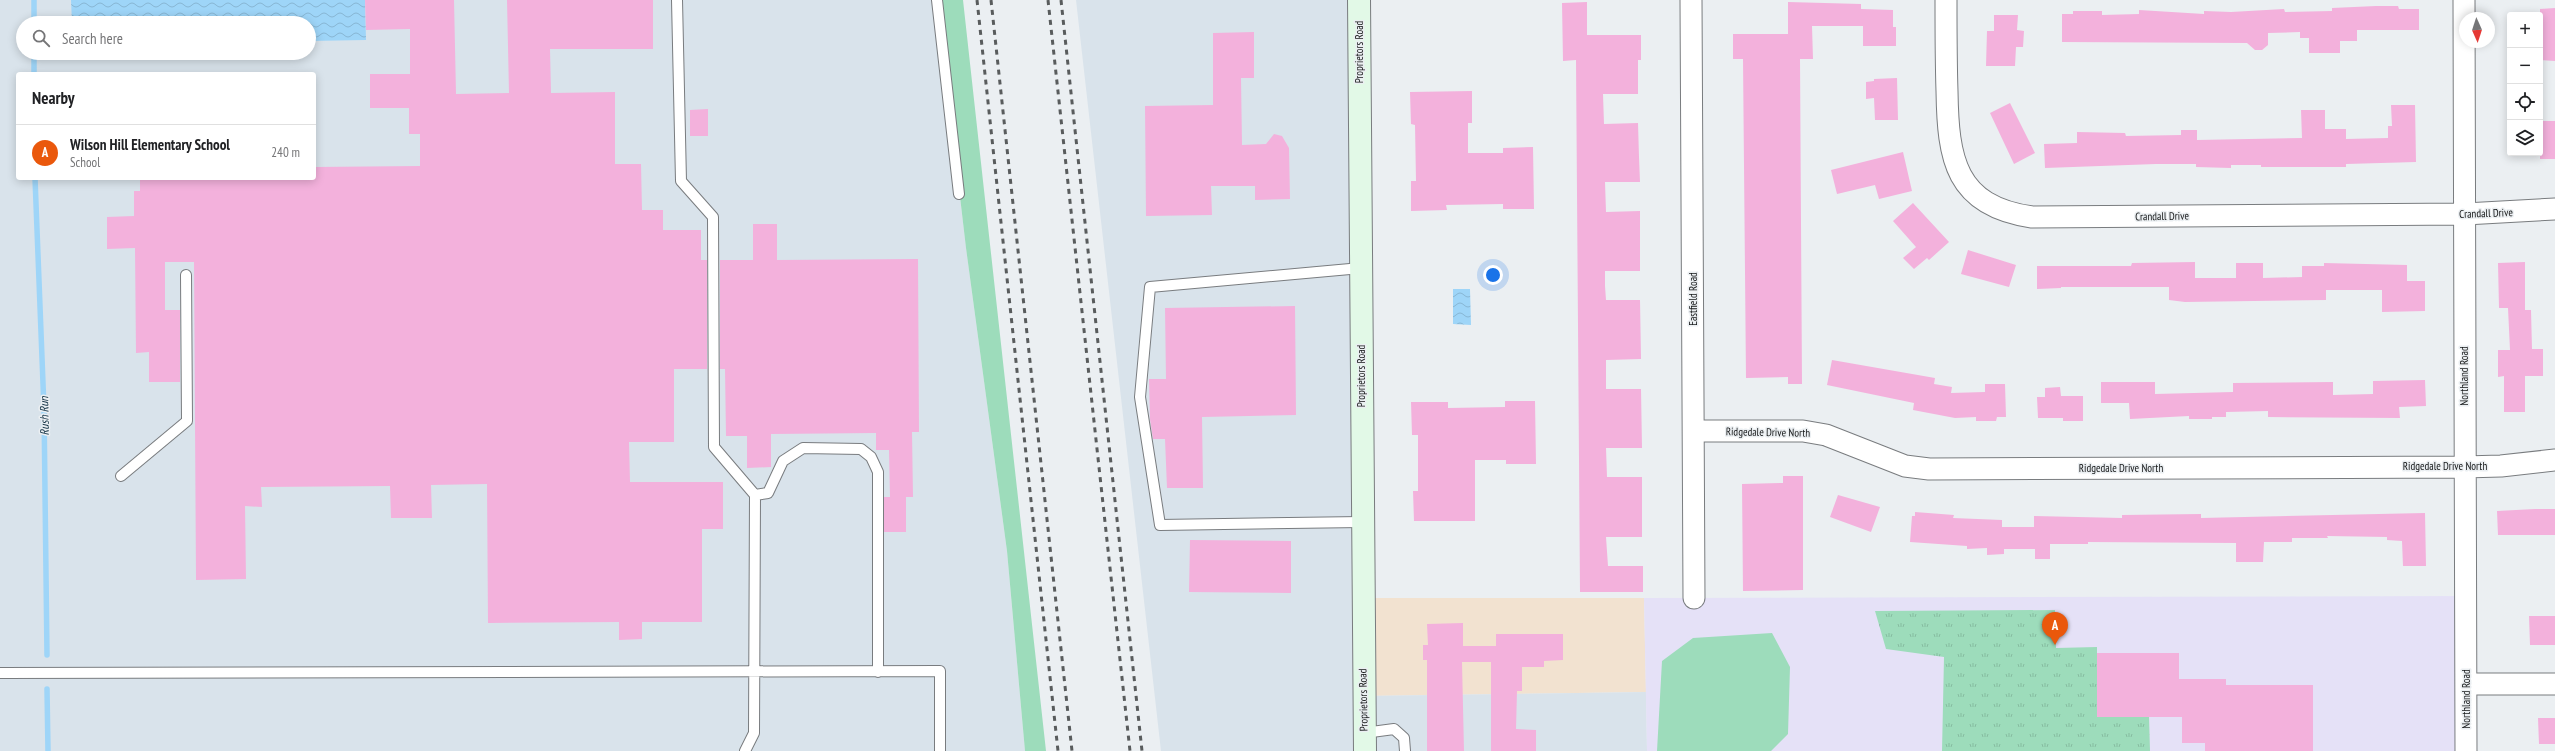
<!DOCTYPE html>
<meta charset="utf-8">
<style>
:root{--surface:#fff;--page:#f2f2f2;--text:#202124;--muted:#757577;--line:#e0e0e0;--accent:#ea580c}
body{margin:0;font-family:"PT Sans Narrow",sans-serif;background:var(--page);color:var(--text)}
.controls{position:absolute;right:12px;top:12px;display:grid;overflow:hidden;border-radius:4px;box-shadow:0 2px 10px #0003}
.controls button{width:36px;height:36px;display:grid;place-items:center;padding:0;border:0;border-bottom:1px solid var(--line);background:var(--surface);color:var(--text);font:20px sans-serif}
.compass{position:absolute;left:2459px;top:12px;width:36px;height:36px;border-radius:50%;background:var(--surface);box-shadow:0 2px 10px #0003;rotate:177deg}
.you{position:absolute;left:1493px;top:275px;width:14px;height:14px;margin:-10px;border:3px solid #fff;border-radius:50%;background:#1a73e8;box-shadow:0 0 0 6px #1a73e833}
.badge{display:grid;place-items:center;width:26px;height:26px;border-radius:50%;background:var(--accent);color:#fff;font-size:13px;font-weight:700}
.pin{position:absolute;translate:-50% -33px;filter:drop-shadow(0 1px 2px #0008)}
.pin::after{content:'';position:absolute;top:21px;width:14px;height:12px;background:inherit;clip-path:polygon(0 0,100% 0,50% 100%)}
.list{margin:0;padding:0;list-style:none}
h2{display:flex;justify-content:space-between;align-items:center;height:52px;margin:0;padding:0 16px;font-size:17px}
h2 small{font-size:13px;font-weight:400;color:var(--muted)}
.list li{display:grid;grid-template-columns:26px 1fr auto;gap:12px;align-items:center;box-sizing:border-box;height:56px;padding:0 16px;border-top:1px solid var(--line)}
.list b{display:block;font-size:15px;white-space:nowrap}
.list p{margin:0;font-size:13px;white-space:nowrap;color:var(--muted)}
.list em{font-size:13px;font-style:normal;color:var(--muted)}
.icon{flex:none;width:22px;height:22px;fill:none;stroke:currentColor;stroke-width:2;stroke-linecap:round;stroke-linejoin:round}
.map{position:relative;flex:none;width:2555px;height:751px;overflow:hidden}
.search{position:absolute;background:var(--surface);box-shadow:0 2px 10px #0003;left:16px;top:16px;width:300px;height:44px;display:flex;align-items:center;gap:10px;box-sizing:border-box;padding:0 14px;border-radius:22px;color:var(--muted);font-size:15px}
.panel{position:absolute;background:var(--surface);box-shadow:0 2px 10px #0003;left:16px;top:72px;width:300px;height:108px;border-radius:4px}
.map>svg:first-child{display:block}
</style>
<div class="map">
<svg width="2555" height="751" viewBox="0 0 2555 751">
<defs>
<pattern id="park-tufts" width="24" height="20" patternUnits="userSpaceOnUse"><rect width="24" height="20" fill="#9ddcbb"/><path d="M3 7l-1-3M5 7V3M7 7l1-3M15 17l-1-3M17 17v-4M19 17l1-3" fill="none" stroke="#86bca0"/></pattern>
<pattern id="water-waves" width="16" height="10" patternUnits="userSpaceOnUse"><rect width="16" height="10" fill="#9ed5f8"/><path d="M0 5q4-4 8 0t8 0" fill="none" stroke="#87b6d4"/></pattern>
</defs>
<rect width="100%" height="100%" fill="#ebeff2"/>
<path fill="#f2e2d0" d="M 1362,598 L 1644,598 L 1646,692 L 1363,696 Z"/>
<path fill="#d9e3eb" fill-rule="evenodd" d="M 0,0 L 937,0 L 966,248 L 1007,551 L 1025,751 L 0,751 ZM 23,23 L 309,23 L 309,53 L 23,53 ZM 18,74 L 314,74 L 314,178 L 18,178 Z
M 1076,0 L 1359,0 L 1363,696 L 1646,692 L 1647,751 L 1161,751 Z"/>
<path fill="#e5e1f7" d="M 2466,596 L 2466,751 L 1647,751 L 1644,598 Z"/>
<path fill="#9ddcbb" d="M 937,0 L 963,0 L 1046,751 L 1025,751 L 1007,551 L 966,248 Z
M 1772,633 L 1790,667 L 1788,734 L 1771,751 L 1657,751 L 1662,661 L 1693,638 Z"/>
<path fill="url(#park-tufts)" d="M 2055,610 L 2056,648 L 2097,647 L 2097,653 L 2149,716 L 2150,751 L 1942,751 L 1944,657 L 1886,649 L 1875,611 Z"/>
<path fill="url(#water-waves)" d="M 71,0 L 365,0 L 366,40 L 309,41 L 309,23 L 72,23 Z
M 1453,289 L 1470,289 L 1471,325 L 1453,324 Z"/>
<g fill="none" stroke-linecap="round" stroke-linejoin="round">
<path stroke="#9ed5f8" stroke-width="5.5" d="M 34,0 L 34,23
M 34,53 L 34,74
M 35,178 L 44,409 L 47,655
M 47,689 L 48,751"/>
</g>
<path fill="#f3b1dc" d="M 365,0 L 454,0 L 456,94 L 509,93 L 507,0 L 653,0 L 653,49 L 550,49 L 551,93 L 615,92 L 615,164 L 641,164 L 642,210 L 663,210 L 663,230 L 701,230 L 701,260 L 707,260 L 707,369 L 674,369 L 674,442 L 629,442 L 630,482 L 723,482 L 723,529 L 702,529 L 702,622 L 642,622 L 642,639 L 619,640 L 619,622 L 488,623 L 487,484 L 431,485 L 432,518 L 391,518 L 390,486 L 261,487 L 262,507 L 245,506 L 246,579 L 196,580 L 194,262 L 165,262 L 165,310 L 180,310 L 180,382 L 149,382 L 149,352 L 136,353 L 135,248 L 107,249 L 107,217 L 134,216 L 134,191 L 140,191 L 140,178 L 314,178 L 314,167 L 420,166 L 420,134 L 409,134 L 409,108 L 370,108 L 370,74 L 410,74 L 410,29 L 366,30 Z
M 1587,2 L 1587,35 L 1641,35 L 1641,60 L 1638,60 L 1638,94 L 1603,94 L 1604,124 L 1638,123 L 1639,157 L 1640,182 L 1605,182 L 1606,212 L 1640,211 L 1640,271 L 1605,271 L 1605,286 L 1606,300 L 1640,300 L 1641,359 L 1606,360 L 1606,389 L 1641,389 L 1642,448 L 1606,448 L 1607,477 L 1642,477 L 1642,537 L 1606,537 L 1608,566 L 1643,566 L 1643,592 L 1580,592 L 1576,60 L 1563,61 L 1562,3 Z
M 1788,2 L 1861,4 L 1861,9 L 1893,10 L 1893,27 L 1896,27 L 1896,46 L 1863,46 L 1863,26 L 1812,26 L 1813,59 L 1800,59 L 1802,384 L 1788,384 L 1788,377 L 1746,378 L 1743,59 L 1733,59 L 1733,34 L 1788,34 Z
M 2376,6 L 2398,6 L 2399,9 L 2419,9 L 2419,30 L 2357,30 L 2357,41 L 2340,41 L 2340,53 L 2309,53 L 2309,38 L 2300,38 L 2300,32 L 2268,33 L 2268,45 L 2262,50 L 2255,50 L 2247,43 L 2062,42 L 2062,14 L 2073,14 L 2073,11 L 2102,11 L 2102,15 L 2139,14 L 2139,10 L 2204,14 L 2204,11 L 2231,12 L 2284,9 L 2285,12 L 2332,11 L 2332,8 Z
M 2555,8 L 2555,61 L 2540,60 L 2540,9 Z
M 1994,15 L 2018,15 L 2017,30 L 2024,31 L 2023,47 L 2016,47 L 2015,66 L 1986,66 L 1987,31 L 1994,31 Z
M 1254,32 L 1254,78 L 1241,78 L 1242,145 L 1266,144 L 1274,134 L 1282,136 L 1289,148 L 1290,199 L 1255,200 L 1255,186 L 1211,186 L 1212,215 L 1146,216 L 1145,106 L 1213,105 L 1213,33 Z
M 1897,78 L 1898,120 L 1875,120 L 1874,98 L 1866,99 L 1866,82 L 1874,81 L 1874,79 Z
M 1472,91 L 1472,123 L 1468,123 L 1468,153 L 1503,153 L 1503,148 L 1533,147 L 1534,209 L 1503,209 L 1503,204 L 1446,205 L 1447,210 L 1411,211 L 1411,181 L 1416,181 L 1415,125 L 1411,124 L 1410,92 Z
M 2010,103 L 2035,153 L 2014,164 L 1990,113 Z
M 2391,105 L 2415,105 L 2416,162 L 2346,164 L 2346,167 L 2261,167 L 2261,165 L 2231,165 L 2231,168 L 2196,167 L 2196,164 L 2156,164 L 2045,168 L 2044,144 L 2077,143 L 2077,132 L 2125,133 L 2126,136 L 2181,135 L 2181,130 L 2197,130 L 2197,140 L 2302,138 L 2301,110 L 2325,110 L 2325,129 L 2346,129 L 2346,139 L 2388,138 L 2388,126 L 2392,126 Z
M 708,109 L 708,136 L 690,136 L 690,110 Z
M 2540,121 L 2555,121 L 2555,159 L 2540,159 Z
M 1903,152 L 1912,191 L 1879,199 L 1875,185 L 1837,194 L 1831,170 Z
M 1913,203 L 1949,242 L 1929,260 L 1927,258 L 1914,269 L 1903,258 L 1916,247 L 1893,221 Z
M 753,224 L 777,224 L 777,260 L 918,259 L 919,432 L 912,432 L 913,497 L 906,497 L 906,532 L 884,532 L 884,497 L 890,497 L 889,450 L 876,450 L 876,433 L 771,434 L 771,467 L 747,468 L 747,436 L 726,436 L 725,369 L 720,369 L 720,260 L 753,260 Z
M 1968,250 L 2016,265 L 2009,287 L 1961,274 Z
M 2195,262 L 2195,278 L 2236,278 L 2236,263 L 2263,263 L 2263,278 L 2302,277 L 2302,266 L 2324,266 L 2324,263 L 2407,265 L 2407,281 L 2425,281 L 2425,311 L 2382,312 L 2382,290 L 2326,290 L 2326,300 L 2185,302 L 2169,300 L 2169,287 L 2061,287 L 2061,288 L 2037,289 L 2037,266 L 2131,266 L 2132,263 Z
M 2525,262 L 2525,310 L 2531,310 L 2532,349 L 2543,349 L 2543,376 L 2525,376 L 2525,412 L 2504,412 L 2504,376 L 2498,377 L 2498,350 L 2510,350 L 2508,308 L 2499,308 L 2498,263 Z
M 1295,306 L 1296,415 L 1202,417 L 1203,488 L 1167,488 L 1165,439 L 1153,439 L 1150,419 L 1149,379 L 1166,379 L 1165,308 Z
M 1832,360 L 1935,378 L 1934,384 L 1952,387 L 1951,393 L 1985,392 L 1985,384 L 2005,384 L 2006,417 L 1997,417 L 1996,421 L 1976,421 L 1976,417 L 1955,418 L 1913,410 L 1914,403 L 1827,385 Z
M 2425,380 L 2426,406 L 2399,407 L 2400,418 L 2268,417 L 2268,411 L 2226,412 L 2226,417 L 2212,417 L 2212,419 L 2189,419 L 2189,416 L 2130,419 L 2129,403 L 2101,403 L 2101,382 L 2155,382 L 2155,394 L 2233,392 L 2233,383 L 2333,382 L 2333,395 L 2373,394 L 2373,381 Z
M 2060,387 L 2061,396 L 2083,396 L 2083,421 L 2063,421 L 2063,418 L 2038,418 L 2037,397 L 2045,397 L 2045,388 Z
M 1505,401 L 1535,401 L 1536,464 L 1506,464 L 1506,460 L 1475,460 L 1475,521 L 1414,521 L 1413,491 L 1418,491 L 1418,435 L 1412,435 L 1411,402 L 1448,402 L 1448,408 L 1505,407 Z
M 1783,476 L 1803,476 L 1803,590 L 1743,591 L 1742,484 L 1783,483 Z
M 1838,495 L 1880,507 L 1871,532 L 1830,517 Z
M 2535,509 L 2555,509 L 2555,535 L 2498,535 L 2497,511 Z
M 1915,512 L 1954,515 L 1953,518 L 2002,520 L 2002,527 L 2034,527 L 2034,516 L 2122,518 L 2122,515 L 2201,514 L 2201,518 L 2425,513 L 2426,566 L 2403,566 L 2402,541 L 2387,540 L 2387,537 L 2327,536 L 2328,538 L 2292,538 L 2292,542 L 2264,542 L 2263,562 L 2236,562 L 2236,543 L 2088,542 L 2088,544 L 2050,544 L 2050,559 L 2035,559 L 2035,549 L 2004,549 L 2004,554 L 1987,555 L 1987,548 L 1967,549 L 1967,546 L 1910,542 L 1912,516 L 1915,516 Z
M 1190,540 L 1291,541 L 1291,593 L 1189,592 Z
M 2529,616 L 2555,616 L 2555,645 L 2530,645 Z
M 1463,623 L 1463,646 L 1496,646 L 1496,634 L 1563,634 L 1563,660 L 1544,661 L 1544,667 L 1522,667 L 1522,691 L 1517,691 L 1516,729 L 1536,730 L 1536,751 L 1491,751 L 1491,662 L 1462,662 L 1464,751 L 1427,751 L 1427,660 L 1423,660 L 1423,645 L 1428,645 L 1427,624 Z
M 2097,653 L 2179,653 L 2179,679 L 2226,679 L 2226,685 L 2313,685 L 2313,751 L 2205,751 L 2205,743 L 2182,743 L 2182,717 L 2097,717 Z
M 2538,718 L 2555,718 L 2555,744 L 2539,744 Z"/>
<g fill="none" stroke-linecap="round" stroke-linejoin="round">
<g stroke="#797c7f" stroke-width="12">
<path id="lane" d="M 677,0 L 681,181 L 713,217 L 714,447 L 755,495 L 754,733 L 745,751
M 937,0 L 959,194
M 1361,268 L 1150,287 L 1140,397 L 1160,525 L 1362,522
M 121,476 L 187,421 L 186,275
M 755,495 L 768,493 L 783,461 L 803,448 L 861,449 L 871,457 L 878,472 L 878,672
M 0,673 L 940,671 L 940,751
M 1364,733 L 1394,729 L 1404,738 L 1405,751"/>
</g>
<g stroke="#797c7f" stroke-width="23">
<path id="street" d="M 1691,0 L 1694,598
M 1946,0 C 1946,30 1946,61 1947,91 C 1948,159 1955,206 2032,217 L 2465,214 L 2555,209
M 2464,0 L 2466,751
M 1694,431 L 1803,431 L 1826,435 L 1905,466 L 1929,469 L 2464,467 L 2501,466 L 2555,460
M 2466,684 L 2555,684"/>
</g>
<g stroke="#797c7f" stroke-width="24">
<path id="secondary" d="M 1359,0 L 1365,751"/>
</g>
<use href="#lane" stroke="#fff" stroke-width="10"/>
<use href="#street" stroke="#fff" stroke-width="21"/>
<use href="#secondary" stroke="#e2f9e7" stroke-width="22"/>
<path stroke="#595c5d" stroke-width="3" stroke-dasharray="5 5" stroke-linecap="butt" d="M 977,0 L 1058,751
M 991,0 L 1072,751
M 1048,0 L 1130,751
M 1061,0 L 1142,751"/>
</g>
<g text-anchor="middle" dominant-baseline="central" stroke-width="3" stroke-linejoin="round" paint-order="stroke">
<g font-size="11" fill="#141617" stroke="#ebeff2">
<text transform="translate(1359 52) rotate(-90)">Proprietors Road</text>
<text transform="translate(2486 213) rotate(-2)">Crandall Drive</text>
<text transform="translate(2162 216) rotate(-1)">Crandall Drive</text>
<text transform="translate(1693 299) rotate(-90)">Eastfield Road</text>
<text transform="translate(1361 376) rotate(-90)">Proprietors Road</text>
<text transform="translate(2464 376) rotate(-90)">Northland Road</text>
<text transform="translate(1768 432) rotate(1)">Ridgedale Drive North</text>
<text x="2445" y="466">Ridgedale Drive North</text>
<text x="2121" y="468">Ridgedale Drive North</text>
<text transform="translate(2466 699) rotate(-90)">Northland Road</text>
<text transform="translate(1363 700) rotate(-91)">Proprietors Road</text>
</g>
<g font-size="12" font-style="italic" fill="#163547" stroke="#ebeff2">
<text transform="translate(44 416) rotate(-91)">Rush Run</text>
</g>
</g>
</svg>
<div class="controls">
<button>+</button>
<button>−</button>
<button><svg class="icon" aria-label="locate" viewBox="0 0 24 24"><circle cx="12" cy="12" r="6"/><path d="M12 2v4M12 18v4M2 12h4M18 12h4"/></svg></button>
<button><svg class="icon" aria-label="layers" viewBox="0 0 24 24"><path d="M12 4l9 5-9 5-9-5zM3 14l9 5 9-5"/></svg></button>
</div>
<svg class="compass" viewBox="-18 -18 36 36"><path d="M0-13l5 13h-10z" fill="#e53935"/><path d="M0 13l5-13h-10z" fill="#757577"/></svg>
<div class="you"></div>
<div class="pin badge" style="left:2055px;top:645px">A</div>
<div class="search"><svg class="icon" aria-label="search" viewBox="0 0 24 24"><circle cx="10" cy="10" r="6"/><path d="M15 15l6 6"/></svg>Search here</div>
<section class="panel">
<h2>Nearby<small></small></h2>
<ul class="list">
<li><span class="badge">A</span><div><b>Wilson Hill Elementary School</b><p>School</p></div><em>240 m</em></li>
</ul>
</section>
</div>
